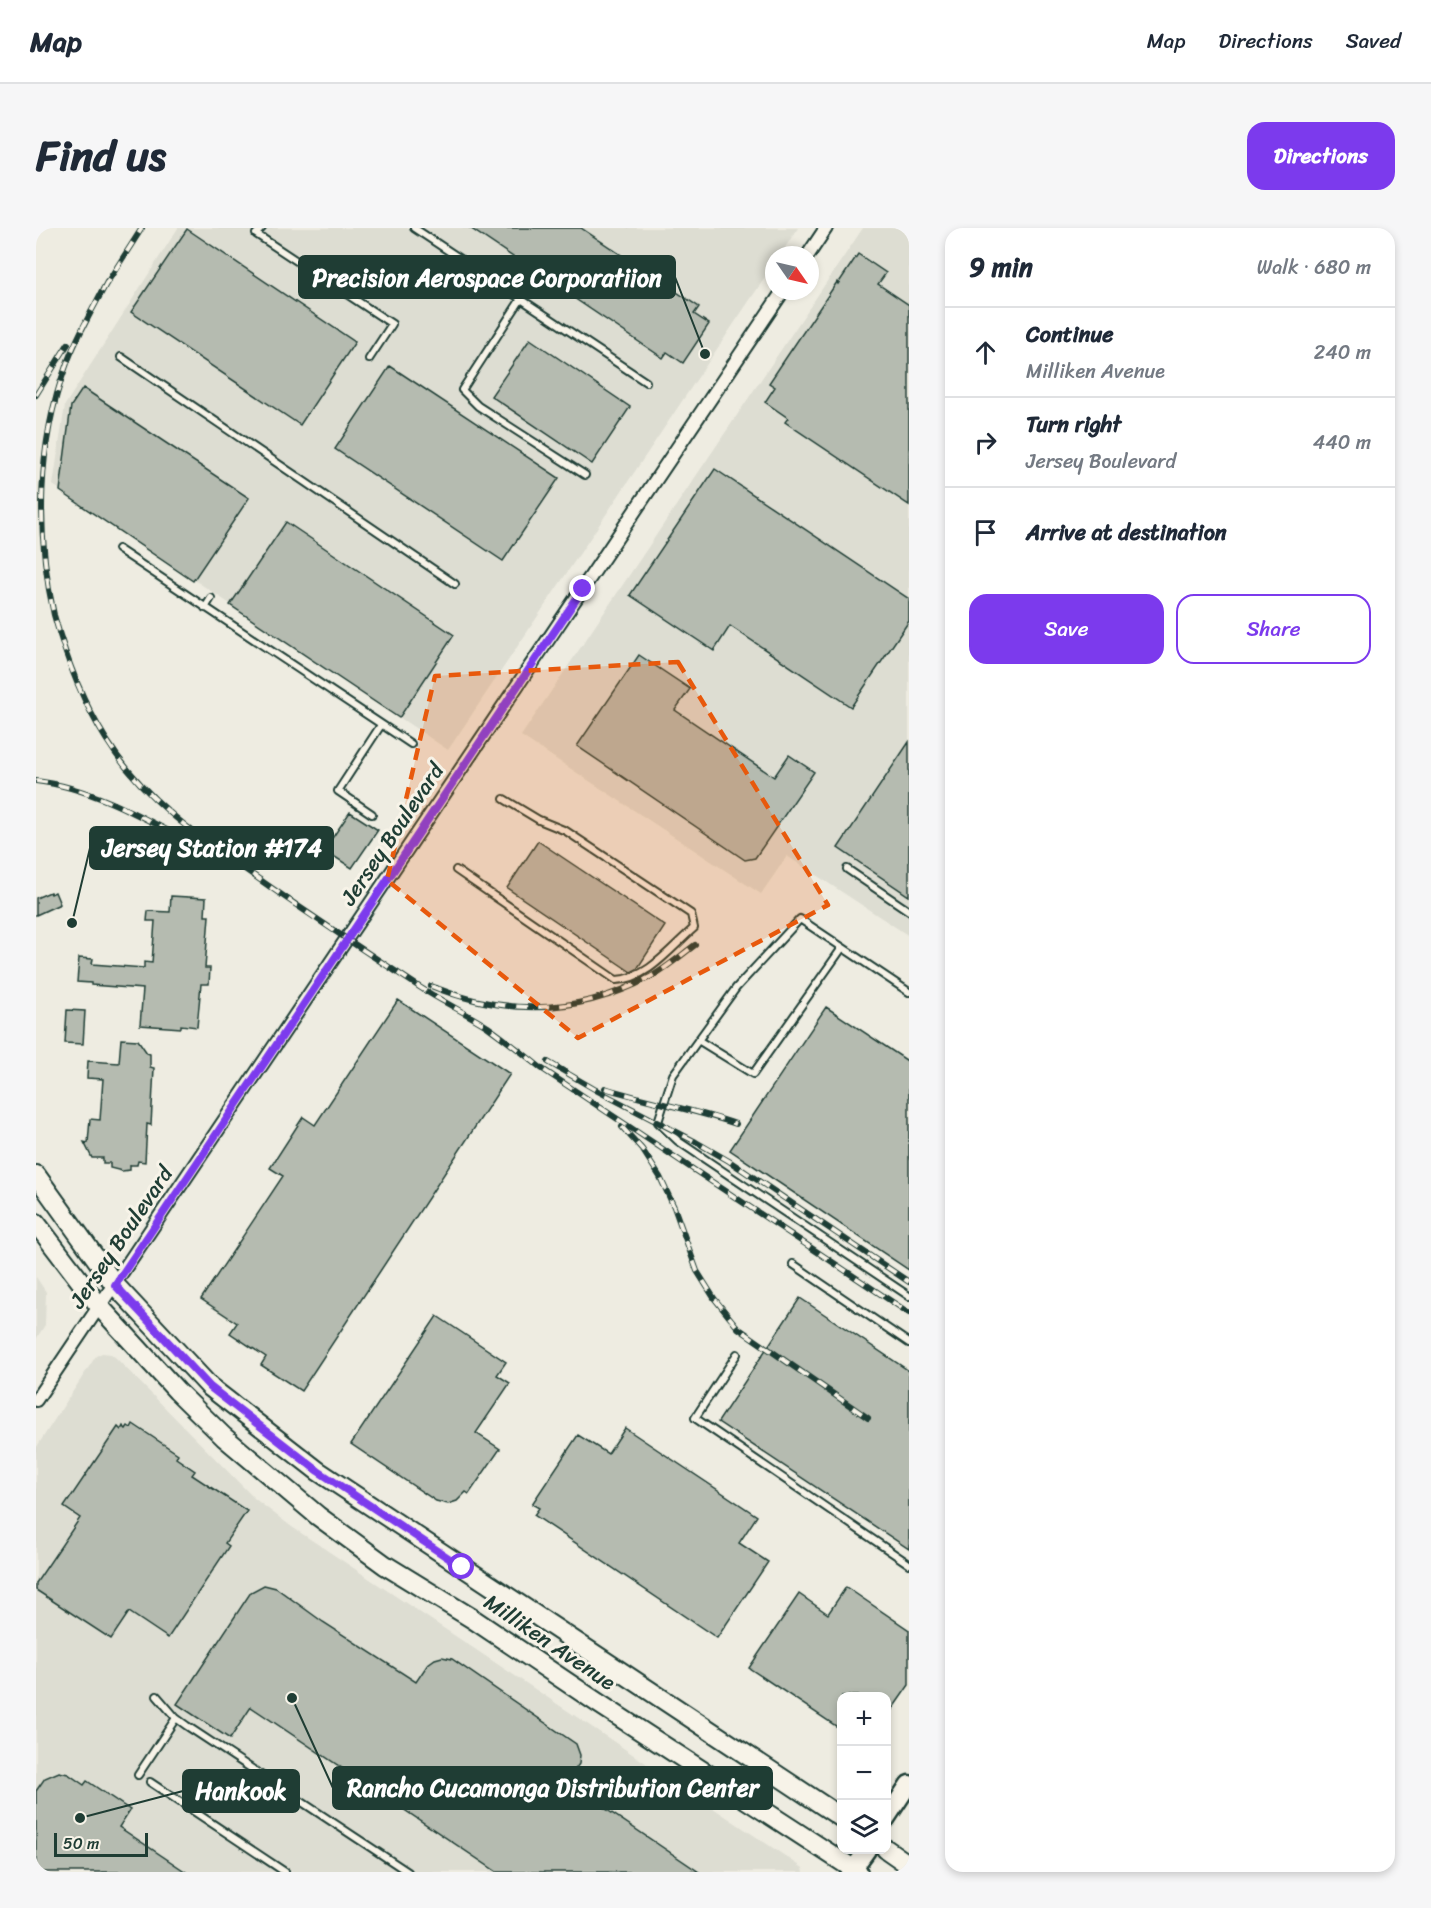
<!DOCTYPE html>
<meta charset="utf-8">
<style>
:root{--surface:#fff;--page:#f6f6f7;--text:#1f2937;--muted:#747a83;--line:#e0e1e3;--accent:#7c3aed}
body{margin:0;font-family:Sriracha,sans-serif;background:var(--page);color:var(--text)}
.controls{position:absolute;right:18px;bottom:18px;display:grid;overflow:hidden;border-radius:12px;box-shadow:0 3px 9px #0003}
.controls button{width:54px;height:54px;display:grid;place-items:center;padding:0;border:0;border-bottom:2px solid var(--line);background:var(--surface);color:var(--text);font:30px sans-serif}
.compass{position:absolute;left:729px;top:18px;width:54px;height:54px;border-radius:50%;background:var(--surface);box-shadow:0 3px 9px #0003;rotate:124deg}
.scale{position:absolute;left:18px;bottom:15px;width:94px;box-sizing:border-box;padding-left:6px;border:3px solid #1f3d34;border-top:0;font-size:16px;line-height:21px;white-space:nowrap;color:#1f3d34;-webkit-text-stroke:4px #f7f3e8;paint-order:stroke}
.stop{position:absolute;width:18px;height:18px;margin:-14px;border:4px solid #7c3aed;border-radius:50%;background:#fff}
.stop.end{background:#7c3aed;border-color:#fff;box-shadow:0 2px 6px #0008}
.list{margin:0;padding:0;list-style:none}
h2{display:flex;justify-content:space-between;align-items:center;height:78px;margin:0;padding:0 24px;font-size:26px}
h2 small{font-size:20px;font-weight:400;color:var(--muted)}
.list li{display:grid;grid-template-columns:39px 1fr auto;gap:18px;align-items:center;box-sizing:border-box;height:90px;padding:0 24px;border-top:2px solid var(--line)}
.list b{display:block;font-size:22px;white-space:nowrap}
.list p{margin:0;font-size:20px;white-space:nowrap;color:var(--muted)}
.list em{font-size:20px;font-style:normal;color:var(--muted)}
.actions{display:flex;gap:12px;padding:18px 24px}
.actions a{flex:1;padding:14px 0;border:2px solid var(--accent);border-radius:18px;text-align:center;font-size:21px;color:var(--accent)}
.actions .main{background:var(--accent);color:#fff}
.icon{flex:none;width:33px;height:33px;fill:none;stroke:currentColor;stroke-width:2;stroke-linecap:round;stroke-linejoin:round}
.map{position:relative;flex:none;width:873px;height:1644px;overflow:hidden;border-radius:18px}
header{display:flex;align-items:center;gap:36px;box-sizing:border-box;height:84px;padding:0 30px;background:var(--surface);border-bottom:2px solid var(--line)}
header strong{font-size:28px}
nav{display:flex;gap:33px;margin-inline-start:auto;font-size:21px}
.intro{display:flex;align-items:center;justify-content:space-between;box-sizing:border-box;height:144px;padding:0 36px}
h1{margin:0;font-size:42px}
.button{padding:15px 27px;border-radius:18px;background:var(--accent);color:#fff;font-size:21px;font-weight:700}
main{display:flex;gap:36px;padding:0 36px}
aside{flex:1;background:var(--surface);border-radius:18px;box-shadow:0 3px 9px #0003}
.map>svg:first-child{display:block}
</style>
<header>
<strong>Map</strong>
<nav><a>Map</a><a>Directions</a><a>Saved</a></nav>
</header>
<div class="intro"><h1>Find us</h1><a class="button">Directions</a></div>
<main>
<div class="map">
<svg width="873" height="1644" viewBox="0 0 873 1644">
<rect width="100%" height="100%" fill="#eeece1"/>
<filter id="ink" filterUnits="userSpaceOnUse"><feTurbulence type="fractalNoise" baseFrequency=".0167" numOctaves="2"/><feDisplacementMap in="SourceGraphic" scale="12" xChannelSelector="R" yChannelSelector="G"/><feConvolveMatrix kernelMatrix="1 2 1 2 8 2 1 2 1" color-interpolation-filters="sRGB"/></filter>
<g filter="url(#ink)">
<path fill="#ddddd2" d="M 142,0 L 762,0 L 744,27 L 738,27 L 738,36 L 412,522 L 17,257 L 29,177 Z
M 827,0 L 873,0 L 873,708 L 751,628 L 725,666 L 485,508 Z
M 0,1049 L 10,1064 L 9,1097 L 0,1111 Z
M 66,1125 L 75,1126 L 80,1130 L 219,1271 L 256,1299 L 767,1640 L 768,1644 L 0,1644 L 0,1220 L 60,1128 Z"/>
<path fill="#b5bbb0" stroke="#1f3d34" stroke-width="1.5" d="M 434,0 L 545,0 L 663,79 L 658,86 L 673,96 L 647,135 L 631,124 L 627,130 Z
M 151,1 L 319,114 L 264,197 L 95,84 Z
M 822,26 L 850,45 L 842,56 L 873,77 L 873,277 L 749,194 L 752,190 L 729,174 L 739,159 L 733,155 L 801,54 L 802,56 Z
M 494,111 L 594,179 L 556,236 L 455,168 Z
M 354,138 L 523,250 L 467,333 L 299,221 Z
M 47,160 L 213,270 L 157,353 L 24,263 L 35,178 Z
M 679,241 L 873,371 L 873,393 L 815,479 L 694,398 L 678,423 L 594,367 Z
M 250,294 L 418,407 L 363,490 L 194,377 Z
M 603,427 L 654,461 L 639,482 L 738,549 L 753,527 L 778,544 L 719,630 L 709,632 L 541,518 Z
M 873,514 L 873,668 L 802,620 Z
M 314,584 L 342,602 L 316,640 L 288,622 Z
M 502,613 L 629,698 L 601,741 L 595,744 L 471,660 Z
M 14,664 L 15,666 L 19,664 L 24,676 L 0,687 L 0,670 Z
M 135,668 L 170,670 L 169,688 L 173,688 L 169,740 L 174,740 L 173,756 L 165,756 L 161,799 L 145,797 L 145,800 L 104,797 L 107,761 L 55,757 L 55,755 L 41,754 L 43,730 L 57,731 L 56,736 L 108,740 L 108,734 L 116,735 L 119,693 L 111,693 L 112,683 L 134,684 Z
M 362,772 L 474,846 L 265,1163 L 225,1137 L 230,1129 L 194,1105 L 201,1095 L 165,1071 L 247,948 L 234,940 L 267,889 L 279,897 Z
M 790,779 L 873,834 L 873,1042 L 694,922 Z
M 31,782 L 49,783 L 47,816 L 29,815 Z
M 85,811 L 102,812 L 111,825 L 114,826 L 114,839 L 118,840 L 115,897 L 111,896 L 109,934 L 102,933 L 101,937 L 94,937 L 94,942 L 86,943 L 74,940 L 74,935 L 67,935 L 67,930 L 56,930 L 48,914 L 52,915 L 54,891 L 64,892 L 67,851 L 51,850 L 52,833 L 83,835 Z
M 764,1070 L 873,1143 L 873,1321 L 682,1194 Z
M 401,1088 L 470,1134 L 461,1147 L 474,1155 L 440,1205 L 464,1221 L 433,1266 L 430,1264 L 421,1273 L 412,1276 L 400,1273 L 315,1216 Z
M 97,1196 L 142,1226 L 140,1230 L 159,1243 L 156,1247 L 211,1283 L 189,1315 L 193,1318 L 132,1410 L 93,1384 L 75,1411 L 0,1362 L 0,1355 L 44,1290 L 28,1279 L 82,1199 L 85,1202 L 87,1198 L 90,1201 L 92,1198 L 95,1200 Z
M 589,1200 L 721,1288 L 703,1315 L 732,1334 L 681,1410 L 498,1287 L 503,1280 L 496,1276 L 542,1207 L 572,1226 Z
M 228,1357 L 240,1360 L 287,1394 L 380,1454 L 392,1436 L 399,1431 L 406,1429 L 416,1431 L 540,1516 L 544,1527 L 543,1536 L 530,1554 L 663,1644 L 461,1644 L 215,1479 L 194,1511 L 141,1476 L 215,1364 Z
M 810,1359 L 873,1402 L 873,1457 L 850,1490 L 850,1468 L 806,1468 L 806,1502 L 713,1440 L 763,1366 L 792,1386 Z
M 23,1544 L 32,1546 L 48,1557 L 51,1553 L 94,1582 L 83,1599 L 150,1644 L 0,1644 L 0,1563 L 9,1550 Z"/>
<g fill="none" stroke-linecap="round" stroke-linejoin="round">
<g stroke="#1f3d34" stroke-width="10">
<path id="service" d="M 226,0 L 220,6 L 356,96 L 333,131
M 378,0 L 610,154
M 485,71 L 426,162 L 442,178 L 549,247
M 85,129 L 419,356
M 82,321 L 375,516
M 169,380 L 175,370
M 336,586 L 302,563 L 345,497
M 811,641 L 873,683
M 420,642 L 580,752 C 611,752 636,719 658,700 L 655,686 L 530,603 L 503,592 L 468,571
M 873,764 L 764,691 L 700,760 L 637,847 L 622,894 L 642,913 L 873,1068
M 662,812 L 717,846 L 806,720
M 757,1036 L 873,1115
M 701,1126 L 659,1190 L 873,1336
M 121,1468 L 140,1490 L 151,1498 L 372,1644
M 102,1547 L 140,1490
M 114,1554 L 249,1644"/>
</g>
<g stroke="#1f3d34" stroke-width="16">
<path id="minor" d="M 772,27 L 790,0
M 0,1172 L 747,63"/>
</g>
<g stroke="#1f3d34" stroke-width="21">
<path id="secondary" d="M 850,1591 L 873,1556
M 815,1644 L 831,1622"/>
</g>
<g stroke="#1f3d34" stroke-width="22">
<path id="primary" d="M 0,947 L 79,1057 L 174,1159 L 282,1243 L 806,1590
M 0,995 L 64,1079 L 141,1163 L 188,1209 L 282,1288 L 349,1337 L 437,1391 L 562,1475 L 822,1644
M 850,1621 L 873,1637"/>
</g>
<use href="#service" stroke="#f7f3e8" stroke-width="6"/>
<use href="#minor" stroke="#f7f3e8" stroke-width="12"/>
<use href="#secondary" stroke="#f7f3e8" stroke-width="16"/>
<use href="#primary" stroke="#f7f3e8" stroke-width="18"/>
<g stroke="#1f3d34" stroke-width="6">
<path id="rail" d="M 71,54 C 57,81 40,109 30,138 C 1,217 0,306 18,387 C 30,430 46,473 70,511 C 105,568 159,607 213,644 C 269,684 327,722 385,760 C 407,774 430,785 452,799 C 470,812 488,826 505,840 L 873,1085
M 67,61 L 106,0
M 0,167 L 32,116
M 0,553 C 61,560 118,596 172,624
M 395,758 C 469,788 543,787 614,749 C 629,741 644,728 659,717
M 512,834 L 560,862 L 660,914 L 693,933 L 873,1054
M 569,860 C 613,874 657,881 700,896
M 586,899 L 606,921 L 624,949 L 638,979 L 661,1043 L 678,1070 L 702,1100 L 832,1190"/>
</g>
<use href="#rail" stroke="#f7f3e8" stroke-width="4" stroke-dasharray="11" stroke-linecap="butt"/>
</g>
</g>
<g fill="none" stroke-linecap="round" stroke-linejoin="round" filter="url(#ink)">
<path stroke="#7c3aed" stroke-width="8" d="M 426,1339 L 282,1243 L 174,1159 L 79,1057 L 547,361"/>
</g>
<path fill="#e8590c" fill-opacity="0.2" stroke="#e8590c" stroke-width="4.5" stroke-dasharray="12 8" stroke-linejoin="round" d="M 642,434 L 792,677 L 542,810 L 351,652 L 399,448 Z"/>
<g text-anchor="middle" dominant-baseline="central" stroke-width="6" stroke-linejoin="round" paint-order="stroke">
<g font-size="22" fill="#1f3d34" stroke="#f7f3e8">
<text transform="translate(356 606) rotate(-56)">Jersey Boulevard</text>
<text transform="translate(85 1009) rotate(-56)">Jersey Boulevard</text>
<text transform="translate(514 1414) rotate(34)">Milliken Avenue</text>
</g>
</g>
<path fill="none" stroke="#1f3d34" stroke-width="2" d="M669 126L639 49M36 695L54 620M256 1470L297 1560M44 1590L147 1563"/>
<g fill="#1f3d34" stroke="#f7f3e8" stroke-width="2">
<circle cx="669" cy="126" r="6"/>
<circle cx="36" cy="695" r="6"/>
<circle cx="256" cy="1470" r="6"/>
<circle cx="44" cy="1590" r="6"/>
</g>
<g fill="#1f3d34" stroke="#1f3d34" stroke-width="2">
<rect x="263" y="28" width="376" height="42" rx="6"/>
<rect x="54" y="599" width="243" height="42" rx="6"/>
<rect x="297" y="1539" width="439" height="42" rx="6"/>
<rect x="147" y="1542" width="116" height="42" rx="6"/>
</g>
<g font-size="24" text-anchor="middle" font-weight="bold" fill="#fff">
<text x="451" y="58">Precision Aerospace Corporatiion</text>
<text x="176" y="628">Jersey Station #174</text>
<text x="517" y="1568">Rancho Cucamonga Distribution Center</text>
<text x="205" y="1571">Hankook</text>
</g>
</svg>
<div class="controls">
<button>+</button>
<button>−</button>
<button><svg class="icon" aria-label="layers" viewBox="0 0 24 24"><path d="M12 4l9 5-9 5-9-5zM3 14l9 5 9-5"/></svg></button>
</div>
<svg class="compass" viewBox="-18 -18 36 36"><path d="M0-13l5 13h-10z" fill="#e53935"/><path d="M0 13l5-13h-10z" fill="#747a83"/></svg>
<div class="scale">50 m</div>
<div class="stop" style="left:426px;top:1339px"></div>
<div class="stop end" style="left:547px;top:361px"></div>
</div>
<aside>
<h2>9 min<small>Walk · 680 m</small></h2>
<ul class="list">
<li><svg class="icon" aria-label="ahead" viewBox="0 0 24 24"><path d="M12 20V5M6 11l6-6 6 6"/></svg><div><b>Continue</b><p>Milliken Avenue</p></div><em>240 m</em></li>
<li><svg class="icon" aria-label="right" viewBox="0 0 24 24"><path d="M7 20v-9h11M14 6l5 5-5 5"/></svg><div><b>Turn right</b><p>Jersey Boulevard</p></div><em>440 m</em></li>
<li><svg class="icon" aria-label="arrive" viewBox="0 0 24 24"><path d="M6 21V4h12l-3 4 3 4H6"/></svg><div><b>Arrive at destination</b></div></li>
</ul>
<div class="actions"><a class="main">Save</a><a>Share</a></div>
</aside>
</main>
